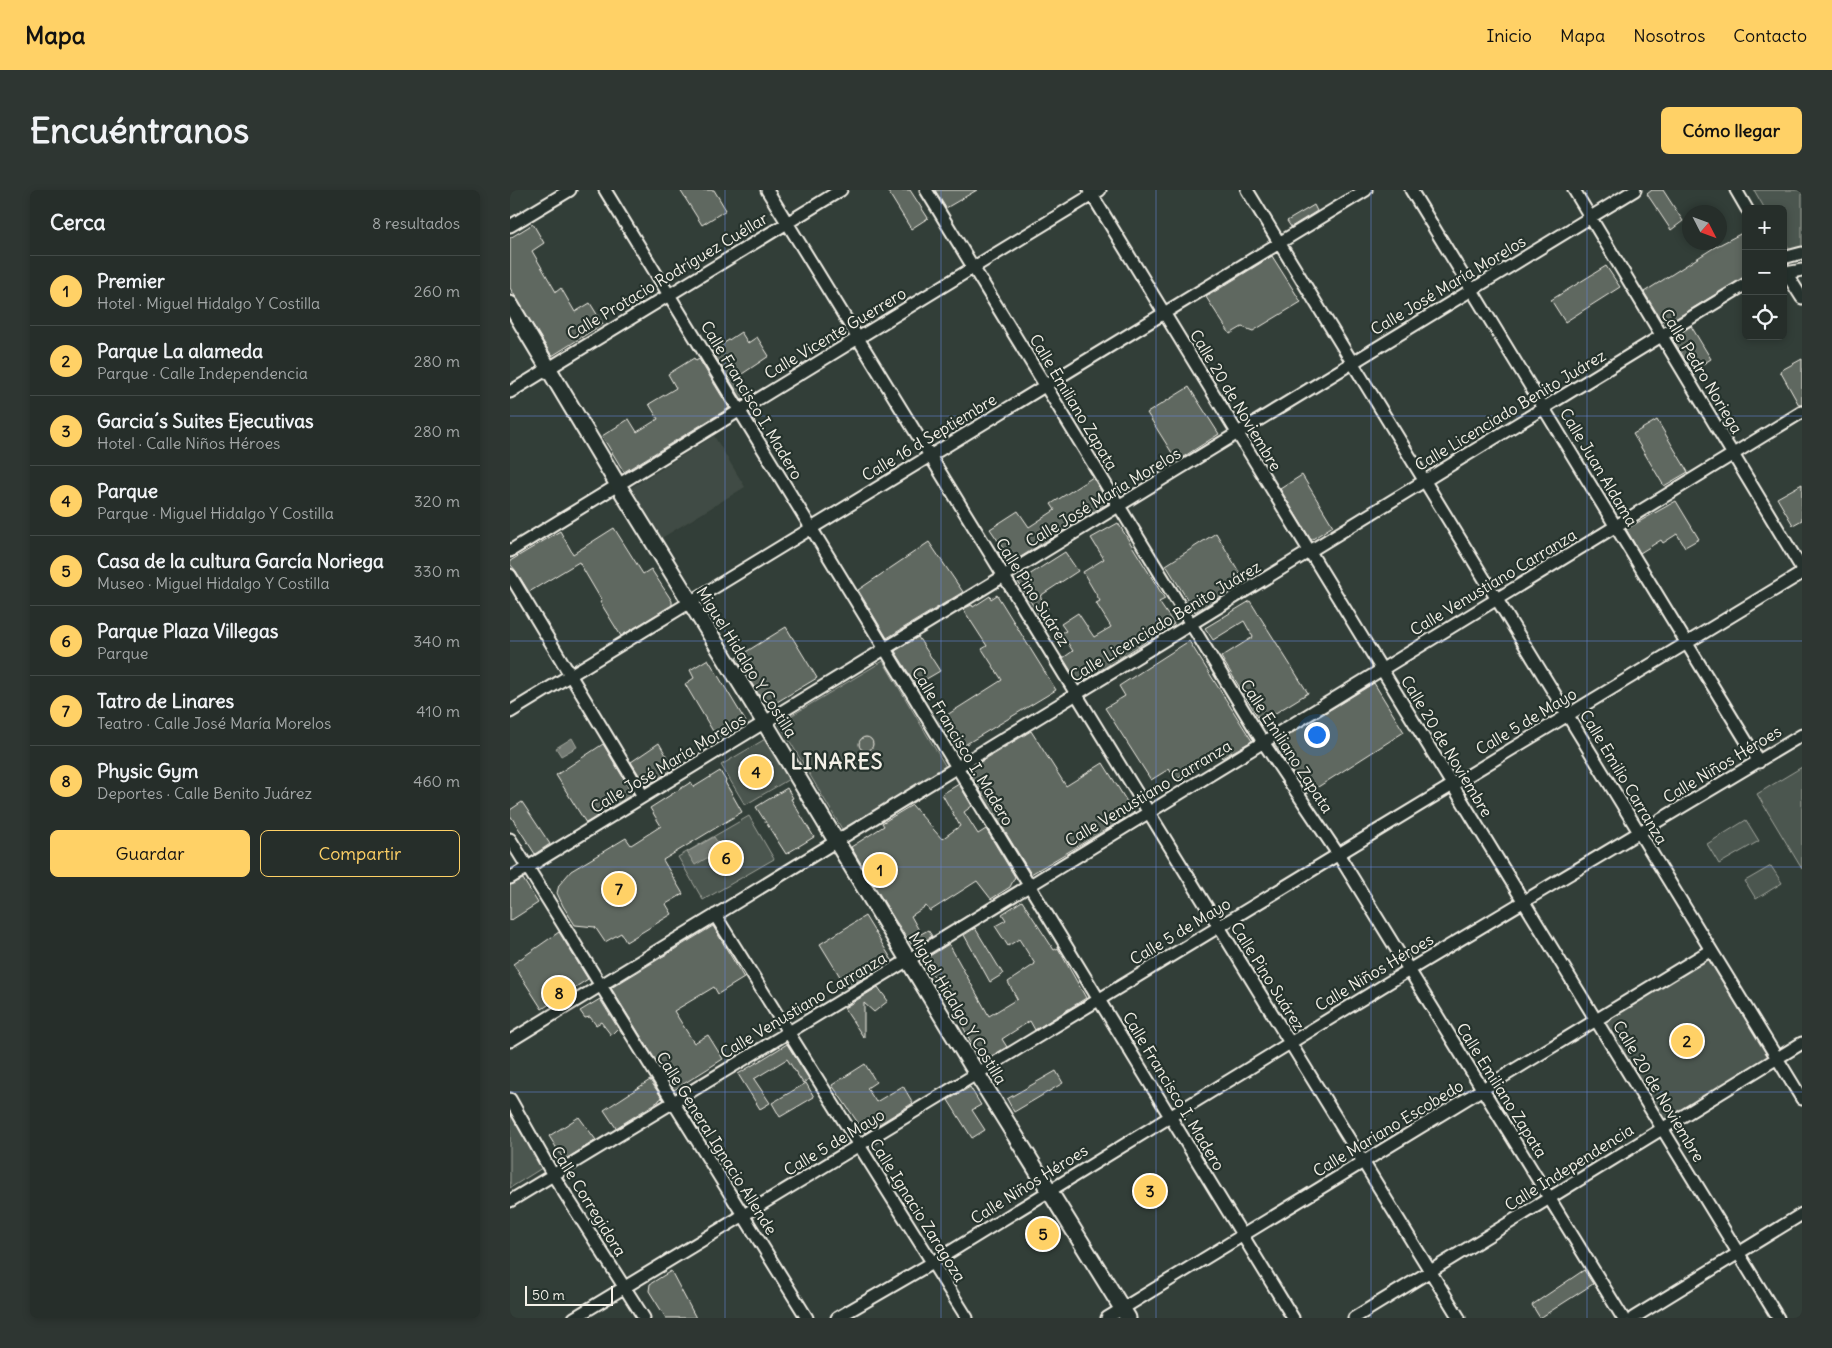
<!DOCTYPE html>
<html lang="es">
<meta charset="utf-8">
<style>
:root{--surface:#262e2a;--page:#2e3632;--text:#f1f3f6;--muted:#a4a8a8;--line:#424a47;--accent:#ffd166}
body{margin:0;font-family:Delius,sans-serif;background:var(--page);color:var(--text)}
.controls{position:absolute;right:15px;top:15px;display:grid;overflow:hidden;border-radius:8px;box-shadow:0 2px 8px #0003}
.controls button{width:45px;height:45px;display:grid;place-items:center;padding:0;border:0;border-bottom:1px solid var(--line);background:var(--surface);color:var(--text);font:25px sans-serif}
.compass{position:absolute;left:1172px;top:15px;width:45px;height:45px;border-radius:50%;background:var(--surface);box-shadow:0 2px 8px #0003;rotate:132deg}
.scale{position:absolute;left:15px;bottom:12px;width:88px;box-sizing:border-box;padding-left:5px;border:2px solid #f4f1e8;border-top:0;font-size:14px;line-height:18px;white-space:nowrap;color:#f4f1e8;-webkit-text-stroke:4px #26332d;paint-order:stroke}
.you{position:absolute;left:806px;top:544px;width:18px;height:18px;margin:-12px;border:4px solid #fff;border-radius:50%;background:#1a73e8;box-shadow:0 0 0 8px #1a73e833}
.badge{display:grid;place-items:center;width:32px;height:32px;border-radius:50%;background:var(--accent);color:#111;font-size:16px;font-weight:700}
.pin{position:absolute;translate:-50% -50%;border:2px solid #fff;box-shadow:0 1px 5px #0006}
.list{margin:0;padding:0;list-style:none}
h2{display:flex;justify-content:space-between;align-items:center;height:65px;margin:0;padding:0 20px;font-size:21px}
h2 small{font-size:16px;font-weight:400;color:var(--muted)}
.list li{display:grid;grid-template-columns:32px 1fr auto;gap:15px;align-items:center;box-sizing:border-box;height:70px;padding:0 20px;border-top:1px solid var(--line)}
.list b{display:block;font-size:19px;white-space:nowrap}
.list p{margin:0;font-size:16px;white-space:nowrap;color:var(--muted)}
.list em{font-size:16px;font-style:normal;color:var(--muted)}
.actions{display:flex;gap:10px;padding:15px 20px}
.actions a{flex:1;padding:11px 0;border:1px solid var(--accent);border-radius:8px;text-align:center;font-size:18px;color:var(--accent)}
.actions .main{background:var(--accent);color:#111}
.icon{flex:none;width:28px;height:28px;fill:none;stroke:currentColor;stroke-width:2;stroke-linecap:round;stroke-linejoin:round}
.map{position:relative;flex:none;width:1292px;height:1128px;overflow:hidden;border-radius:8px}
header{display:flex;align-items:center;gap:30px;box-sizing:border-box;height:70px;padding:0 25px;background:var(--accent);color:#111}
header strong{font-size:24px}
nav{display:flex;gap:28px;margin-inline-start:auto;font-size:18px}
.intro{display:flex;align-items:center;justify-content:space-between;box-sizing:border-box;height:120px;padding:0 30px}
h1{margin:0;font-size:35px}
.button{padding:12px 22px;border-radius:8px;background:var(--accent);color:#111;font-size:18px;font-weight:700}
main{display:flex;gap:30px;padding:0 30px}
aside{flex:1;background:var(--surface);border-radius:8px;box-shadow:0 2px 8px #0003}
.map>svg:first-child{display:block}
</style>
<header>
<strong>Mapa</strong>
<nav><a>Inicio</a><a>Mapa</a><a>Nosotros</a><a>Contacto</a></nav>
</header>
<div class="intro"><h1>Encuéntranos</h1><a class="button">Cómo llegar</a></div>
<main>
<aside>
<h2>Cerca<small>8 resultados</small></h2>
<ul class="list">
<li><span class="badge">1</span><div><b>Premier</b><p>Hotel · Miguel Hidalgo Y Costilla</p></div><em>260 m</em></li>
<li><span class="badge">2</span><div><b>Parque La alameda</b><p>Parque · Calle Independencia</p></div><em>280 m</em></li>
<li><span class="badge">3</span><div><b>Garcia´s Suites Ejecutivas</b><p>Hotel · Calle Niños Héroes</p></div><em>280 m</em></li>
<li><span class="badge">4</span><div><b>Parque</b><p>Parque · Miguel Hidalgo Y Costilla</p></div><em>320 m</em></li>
<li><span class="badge">5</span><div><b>Casa de la cultura García Noriega</b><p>Museo · Miguel Hidalgo Y Costilla</p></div><em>330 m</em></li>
<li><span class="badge">6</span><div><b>Parque Plaza Villegas</b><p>Parque</p></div><em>340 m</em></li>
<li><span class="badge">7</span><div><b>Tatro de Linares</b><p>Teatro · Calle José María Morelos</p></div><em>410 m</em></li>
<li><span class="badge">8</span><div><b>Physic Gym</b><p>Deportes · Calle Benito Juárez</p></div><em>460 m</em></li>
</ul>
<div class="actions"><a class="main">Guardar</a><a>Compartir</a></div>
</aside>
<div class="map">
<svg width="1292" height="1128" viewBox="0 0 1292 1128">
<rect width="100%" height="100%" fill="#323e38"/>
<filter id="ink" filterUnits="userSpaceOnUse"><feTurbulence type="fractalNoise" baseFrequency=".02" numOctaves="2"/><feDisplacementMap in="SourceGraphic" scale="10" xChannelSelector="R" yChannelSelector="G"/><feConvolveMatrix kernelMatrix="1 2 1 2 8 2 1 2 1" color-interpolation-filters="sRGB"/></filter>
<g filter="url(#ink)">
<path fill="#404b44" d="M 204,246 L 235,297 L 150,349 L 119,299 Z"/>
<path fill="#4c564f" stroke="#a0a49c" d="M 1244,0 L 1292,0 L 1292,59 L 1281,62 L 1273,48 L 1273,19 L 1255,19 Z
M 373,471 L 436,577 L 332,639 L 269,533 Z
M 257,548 L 281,588 L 235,615 L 211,575 Z
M 1292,577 L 1292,679 L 1247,604 Z
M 239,626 L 264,669 L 193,710 L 168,667 Z
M 1236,630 L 1249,651 L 1209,674 L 1197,654 Z
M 1261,676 L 1272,693 L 1246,709 L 1235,691 Z
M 1198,769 L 1261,870 L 1155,936 L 1094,832 Z
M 0,924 L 32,978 L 0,998 Z"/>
<path fill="#727972" stroke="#a6a9a1" d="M 62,548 L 67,557 L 51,566 L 46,558 Z
M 204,647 L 212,659 L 185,675 L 177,662 Z"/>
<path fill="#5f6861" stroke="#f4f1e8" d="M 170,0 L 204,0 L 216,20 L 192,35 Z
M 377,0 L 400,0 L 418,28 L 401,39 Z
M 425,0 L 467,0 L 436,18 Z
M 1142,0 L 1153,0 L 1173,31 L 1161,40 L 1137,4 Z
M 804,15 L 807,21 L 781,37 L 777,31 Z
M 23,34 L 34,53 L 22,61 L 46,102 L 51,98 L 65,122 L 80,113 L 93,134 L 42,166 L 0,98 L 0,48 Z
M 1236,41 L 1236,86 L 1160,132 L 1151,130 L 1134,102 L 1205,57 Z
M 762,66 L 791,112 L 743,141 L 732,137 L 720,144 L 696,107 Z
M 1096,76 L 1110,97 L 1055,132 L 1041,110 Z
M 1181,136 L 1201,169 L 1182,181 L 1162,148 Z
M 231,142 L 238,153 L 247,147 L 259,166 L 229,186 L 241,205 L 232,210 L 202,161 Z
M 184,168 L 186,171 L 189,169 L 219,218 L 114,282 L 92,246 L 119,229 L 127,242 L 148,229 L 139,214 L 166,198 L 158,184 Z
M 1292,169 L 1292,215 L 1289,215 L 1270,181 Z
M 679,197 L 709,244 L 667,271 L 637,223 Z
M 1147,230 L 1178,282 L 1154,296 L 1123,244 Z
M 792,285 L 823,336 L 801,350 L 770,299 Z
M 583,287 L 598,313 L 496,376 L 488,362 L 493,358 L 480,339 L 508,321 L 519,337 L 545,320 L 541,314 Z
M 1292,294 L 1292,330 L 1283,335 L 1267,308 Z
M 1166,311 L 1189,349 L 1175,357 L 1167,344 L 1153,353 L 1151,350 L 1130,363 L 1116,339 Z
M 608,333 L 655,409 L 649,412 L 664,434 L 569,494 L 553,468 L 563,461 L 551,443 L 556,441 L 551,434 L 568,423 L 584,447 L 601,437 L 586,413 L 590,411 L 573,382 L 594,369 L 581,348 Z
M 104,338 L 133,384 L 141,379 L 162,411 L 162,415 L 111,446 L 90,412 L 92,411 L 69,372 L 19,402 L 6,381 L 0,374 L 0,371 L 50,341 L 63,364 Z
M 706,343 L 735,392 L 685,422 L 656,375 Z
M 419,352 L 453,402 L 377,448 L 348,400 Z
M 555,362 L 568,381 L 530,406 L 538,419 L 529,425 L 508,392 Z
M 487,405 L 546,500 L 448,559 L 429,530 L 492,490 L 472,459 L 477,456 L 453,419 L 462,415 L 463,417 L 480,406 L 481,409 Z
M 740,411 L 798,503 L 751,532 L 711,467 L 743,447 L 734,431 L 703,450 L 695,438 Z
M 276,437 L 307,488 L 257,518 L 226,468 Z
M 408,447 L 430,481 L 406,495 L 385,461 Z
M 679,451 L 742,551 L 712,568 L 709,563 L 666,590 L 659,579 L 641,590 L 595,518 L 615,506 L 609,496 Z
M 198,469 L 236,532 L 207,548 L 175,494 L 184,488 L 180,480 Z
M 864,493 L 894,542 L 797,604 L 764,554 Z
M 521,541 L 556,596 L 593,573 L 624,623 L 521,684 L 458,581 L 459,579 Z
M349 554a7 7 0 1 1 14 0a7 7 0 1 1-14 0Z
M 149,553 L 164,579 L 136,596 L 121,572 Z
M 93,554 L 123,604 L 76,633 L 46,585 Z
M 210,581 L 216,591 L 215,592 L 232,622 L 153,670 L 173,704 L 156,714 L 162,724 L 116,752 L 111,743 L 95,752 L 85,737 L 65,735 L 53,716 L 47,703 L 49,695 L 61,681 L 116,648 L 121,655 L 151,636 L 140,618 L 181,592 L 184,597 Z
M 449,594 L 462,616 L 454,622 L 468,644 L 476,639 L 505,687 L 500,697 L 481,709 L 467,691 L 420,721 L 416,716 L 401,726 L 411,744 L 418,740 L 422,746 L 404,758 L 385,730 L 341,657 L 374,636 L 372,633 L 402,615 L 432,649 L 450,636 L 432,604 Z
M 277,598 L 283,608 L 281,609 L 304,647 L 276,664 L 246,617 Z
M 12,612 L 40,654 L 25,664 L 0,625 L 0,620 Z
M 13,689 L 28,713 L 0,731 L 0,695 Z
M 512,711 L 544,760 L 548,758 L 576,808 L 525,840 L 520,831 L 492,849 L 497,857 L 471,872 L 442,815 L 413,770 L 439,754 L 479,826 L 507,809 L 498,792 L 525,774 L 509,749 L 498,756 L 485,736 L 496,730 L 492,724 Z
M 355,726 L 382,770 L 337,798 L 310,754 Z
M 203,736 L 234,788 L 208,804 L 204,797 L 164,821 L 184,853 L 198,845 L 213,869 L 164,900 L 101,798 Z
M 465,738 L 493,784 L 480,792 L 454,745 Z
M 49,742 L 78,789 L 32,819 L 3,774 Z
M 368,797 L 378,811 L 364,822 L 354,813 L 354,848 L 334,818 Z
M 90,809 L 108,838 L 101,845 L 91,832 L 86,835 L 80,827 L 75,828 L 70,821 Z
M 277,854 L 299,889 L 293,893 L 277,869 L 244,889 L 260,913 L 250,919 L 228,884 Z
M 355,874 L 366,892 L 357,898 L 366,912 L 393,896 L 403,913 L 355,943 L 322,895 Z
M 546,881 L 553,893 L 504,922 L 497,909 Z
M 140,890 L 152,908 L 149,910 L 149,911 L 106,938 L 94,920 Z
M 296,893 L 304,907 L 270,927 L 262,913 Z
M 460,897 L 471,915 L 462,920 L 475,940 L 462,948 L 438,910 Z
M 69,927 L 86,950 L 54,970 L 39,946 Z
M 1074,1080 L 1083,1094 L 1030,1128 L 1022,1115 Z
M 161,1081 L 186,1128 L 156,1128 L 139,1101 L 140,1094 Z"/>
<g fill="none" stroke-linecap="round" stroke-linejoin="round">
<g stroke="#f4f1e8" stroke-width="15">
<path id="minor" d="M 95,0 L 783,1128
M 257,0 L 949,1128
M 416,0 L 753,552 L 828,664 L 1113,1128
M 579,0 L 1268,1128
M 737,0 L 1292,909
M 901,0 L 1249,572
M 1064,0 L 1292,379
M 1226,0 L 1237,19
M 0,36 L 60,0
M 1273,68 L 1292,63
M 1273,78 L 1292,108
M 1276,83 L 1292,80
M 0,202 L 331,0
M 0,361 L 590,0
M 0,385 L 133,606
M 0,522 L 856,0
M 0,649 L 297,1128
M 0,688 L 1125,0
M 205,725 L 457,1128
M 0,851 L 1236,94
M 0,909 L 43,985 L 134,1128
M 0,1011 L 398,770 L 1292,222
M 64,1128 L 1292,383
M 327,1128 L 422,1073 L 899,780 L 1292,545
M 597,1128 L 1201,760
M 844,1128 L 1292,853
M 1123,1128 L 1292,1024"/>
</g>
<g stroke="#f4f1e8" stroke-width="18">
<path id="tertiary" d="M 1273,82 L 1276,83"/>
</g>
<g stroke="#f4f1e8" stroke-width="19">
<path id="secondary" d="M 0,114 L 108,295 L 255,533 L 467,884 L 618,1128"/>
</g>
<use href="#minor" stroke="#26332d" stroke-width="11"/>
<use href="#tertiary" stroke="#26332d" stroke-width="14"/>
<use href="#secondary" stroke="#26332d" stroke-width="15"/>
</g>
</g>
<path fill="none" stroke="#6887de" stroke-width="1" stroke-opacity="0.55" d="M 215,0 L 215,1128M 431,0 L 431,1128M 646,0 L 646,1128M 861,0 L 861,1128M 1077,0 L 1077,1128M 0,226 L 1292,226M 0,451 L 1292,451M 0,677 L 1292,677M 0,902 L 1292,902"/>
<g text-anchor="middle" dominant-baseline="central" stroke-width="4.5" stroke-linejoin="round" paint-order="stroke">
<g font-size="16" fill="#f4f1e8" stroke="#26332d">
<text transform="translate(157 86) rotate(-31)">Calle Protacio Rodríguez Cuéllar</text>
<text transform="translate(938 95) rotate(-31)">Calle José María Morelos</text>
<text transform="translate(325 143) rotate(-31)">Calle Vicente Guerrero</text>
<text transform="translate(1192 181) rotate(59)">Calle Pedro Noriega</text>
<text transform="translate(242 210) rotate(59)">Calle Francisco I. Madero</text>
<text transform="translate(726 210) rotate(59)">Calle 20 de Noviembre</text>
<text transform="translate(564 212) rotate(59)">Calle Emiliano Zapata</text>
<text transform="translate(1000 220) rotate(-31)">Calle Licenciado Benito Juárez</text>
<text transform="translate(419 247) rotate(-31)">Calle 16 d Septiembre</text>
<text transform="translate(1089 277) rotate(59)">Calle Juan Aldama</text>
<text transform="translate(593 307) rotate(-31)">Calle José María Morelos</text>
<text transform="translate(983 392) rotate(-31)">Calle Venustiano Carranza</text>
<text transform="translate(523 402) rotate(58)">Calle Pino Suárez</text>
<text transform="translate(655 431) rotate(-31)">Calle Licenciado Benito Juárez</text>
<text transform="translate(237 472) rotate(58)">Miguel Hidalgo Y Costilla</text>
<text transform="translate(1016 531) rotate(-31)">Calle 5 de Mayo</text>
<text transform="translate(453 556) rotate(59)">Calle Francisco I. Madero</text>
<text transform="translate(777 556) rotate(57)">Calle Emiliano Zapata</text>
<text transform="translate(937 556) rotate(59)">Calle 20 de Noviembre</text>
<text transform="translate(158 573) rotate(-31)">Calle José María Morelos</text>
<text transform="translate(1212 574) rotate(-31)">Calle Niños Héroes</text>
<text transform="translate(1114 587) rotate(59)">Calle Emilio Carranza</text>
<text transform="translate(638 603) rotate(-31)">Calle Venustiano Carranza</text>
<text transform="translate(670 741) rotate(-31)">Calle 5 de Mayo</text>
<text transform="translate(864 782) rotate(-31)">Calle Niños Héroes</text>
<text transform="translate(758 786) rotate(58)">Calle Pino Suárez</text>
<text transform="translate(293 815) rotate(-31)">Calle Venustiano Carranza</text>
<text transform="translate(448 818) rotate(59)">Miguel Hidalgo Y Costilla</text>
<text transform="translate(992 900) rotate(58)">Calle Emiliano Zapata</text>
<text transform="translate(664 901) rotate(59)">Calle Francisco I. Madero</text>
<text transform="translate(1149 901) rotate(59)">Calle 20 de Noviembre</text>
<text transform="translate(878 938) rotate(-31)">Calle Mariano Escobedo</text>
<text transform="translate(324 952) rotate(-31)">Calle 5 de Mayo</text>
<text transform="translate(207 953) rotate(58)">Calle General Ignacio Allende</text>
<text transform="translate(1059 977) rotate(-32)">Calle Independencia</text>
<text transform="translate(519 994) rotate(-32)">Calle Niños Héroes</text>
<text transform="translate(79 1011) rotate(58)">Calle Corregidora</text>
<text transform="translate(408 1020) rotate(58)">Calle Ignacio Zaragoza</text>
</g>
<g font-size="21" font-weight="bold" letter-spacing="1" fill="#f4f1e8" stroke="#26332d">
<text x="327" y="571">LINARES</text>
</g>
</g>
</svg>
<div class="controls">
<button>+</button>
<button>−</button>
<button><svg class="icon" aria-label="locate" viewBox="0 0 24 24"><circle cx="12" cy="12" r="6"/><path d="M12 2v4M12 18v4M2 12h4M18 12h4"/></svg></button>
</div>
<svg class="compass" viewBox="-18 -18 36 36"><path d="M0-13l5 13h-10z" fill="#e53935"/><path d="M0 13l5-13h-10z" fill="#a4a8a8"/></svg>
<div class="scale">50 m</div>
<div class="you"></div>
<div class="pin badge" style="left:370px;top:680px">1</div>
<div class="pin badge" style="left:1177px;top:851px">2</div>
<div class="pin badge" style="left:640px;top:1001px">3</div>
<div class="pin badge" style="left:246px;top:582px">4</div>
<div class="pin badge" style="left:533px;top:1044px">5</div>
<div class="pin badge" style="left:216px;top:668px">6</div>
<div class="pin badge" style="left:109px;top:699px">7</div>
<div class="pin badge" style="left:49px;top:803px">8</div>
</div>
</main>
